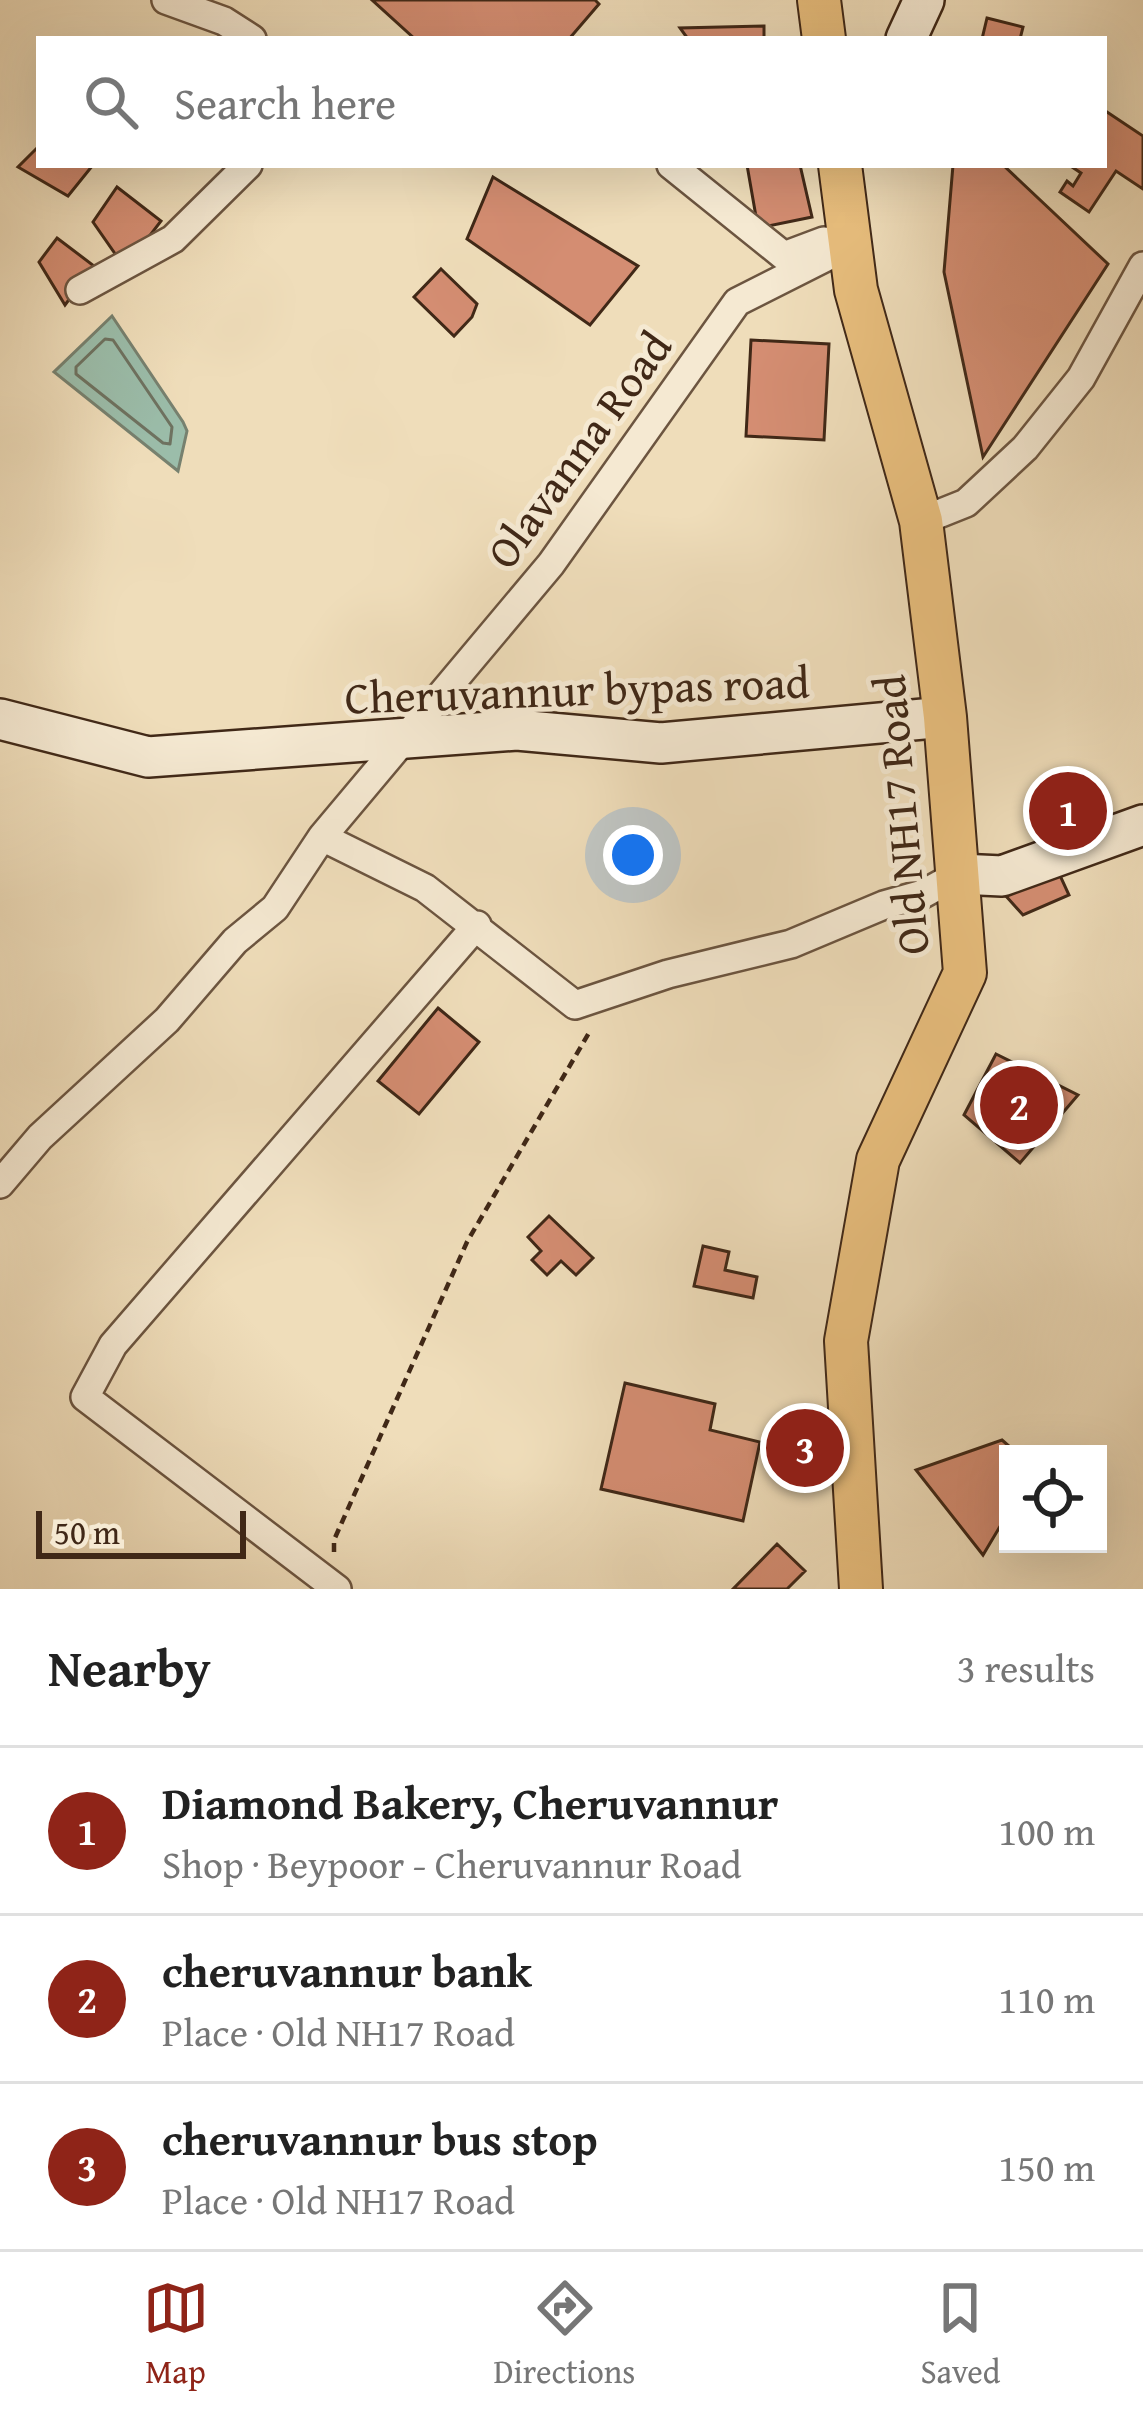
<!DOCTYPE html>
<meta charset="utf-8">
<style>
:root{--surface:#fff;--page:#f6f6f6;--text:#222;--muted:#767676;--line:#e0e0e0;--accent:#8f2418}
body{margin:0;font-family:"Gentium Book Plus",serif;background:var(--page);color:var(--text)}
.controls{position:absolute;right:36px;bottom:36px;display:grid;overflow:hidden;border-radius:0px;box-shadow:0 12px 48px #0002}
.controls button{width:108px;height:108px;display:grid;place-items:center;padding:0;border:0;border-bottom:3px solid var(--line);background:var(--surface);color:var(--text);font:60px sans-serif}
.scale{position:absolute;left:36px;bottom:30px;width:210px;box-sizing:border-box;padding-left:12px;border:6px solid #402817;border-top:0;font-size:33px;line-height:42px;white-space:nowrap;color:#402817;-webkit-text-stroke:9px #f5e9d2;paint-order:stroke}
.you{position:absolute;left:633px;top:855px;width:42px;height:42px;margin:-30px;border:9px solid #fff;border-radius:50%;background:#1a73e8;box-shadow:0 0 0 18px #1a73e833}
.badge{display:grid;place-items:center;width:78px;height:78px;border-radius:50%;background:var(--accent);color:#fff;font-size:39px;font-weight:700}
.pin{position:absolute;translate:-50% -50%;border:6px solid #fff;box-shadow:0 3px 12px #0006}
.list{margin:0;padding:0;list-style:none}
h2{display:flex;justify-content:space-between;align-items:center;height:156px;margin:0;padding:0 48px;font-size:51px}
h2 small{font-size:39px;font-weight:400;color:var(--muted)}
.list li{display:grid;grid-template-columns:78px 1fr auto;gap:36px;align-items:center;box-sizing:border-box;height:168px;padding:0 48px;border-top:3px solid var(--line)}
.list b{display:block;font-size:45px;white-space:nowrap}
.list p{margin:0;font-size:39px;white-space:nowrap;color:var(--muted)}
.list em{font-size:39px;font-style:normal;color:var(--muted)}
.icon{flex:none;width:66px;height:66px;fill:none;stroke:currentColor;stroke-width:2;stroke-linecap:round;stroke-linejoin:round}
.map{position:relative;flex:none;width:1143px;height:1589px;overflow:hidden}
.search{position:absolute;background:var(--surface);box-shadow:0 12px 48px #0002;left:36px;right:36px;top:36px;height:132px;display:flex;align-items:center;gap:30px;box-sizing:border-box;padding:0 42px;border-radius:0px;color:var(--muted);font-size:45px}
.sheet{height:660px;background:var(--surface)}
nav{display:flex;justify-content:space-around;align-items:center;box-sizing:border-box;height:168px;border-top:3px solid var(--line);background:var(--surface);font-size:33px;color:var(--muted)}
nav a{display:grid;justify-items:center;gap:6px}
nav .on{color:var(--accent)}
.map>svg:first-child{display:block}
</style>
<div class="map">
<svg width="1143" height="1589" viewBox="0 0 1143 1589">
<rect width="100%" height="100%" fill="#efddba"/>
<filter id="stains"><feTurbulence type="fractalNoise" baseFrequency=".00167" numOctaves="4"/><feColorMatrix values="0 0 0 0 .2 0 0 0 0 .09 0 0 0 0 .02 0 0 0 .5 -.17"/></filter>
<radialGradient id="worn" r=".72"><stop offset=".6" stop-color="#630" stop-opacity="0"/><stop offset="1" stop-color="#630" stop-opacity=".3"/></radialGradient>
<path fill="#9bbdaa" stroke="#77816f" stroke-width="3" d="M 112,316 L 183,422 L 187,431 L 178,471 L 54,372 Z"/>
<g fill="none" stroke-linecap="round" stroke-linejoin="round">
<path stroke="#6e7260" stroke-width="3" d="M 105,339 L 113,340 L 172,427 L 170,444 L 163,443 L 76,374 L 76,367 Z"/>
</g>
<path fill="#d48d72" stroke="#402817" stroke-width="3" d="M 372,0 L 595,0 L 599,4 L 569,39 L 415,39 Z
M 987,18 L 1023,27 L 1020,39 L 982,39 Z
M 764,26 L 764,39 L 688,39 L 680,28 Z
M 1104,110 L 1143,136 L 1143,189 L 1116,171 L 1089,212 L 1060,192 L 1067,181 L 1073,186 L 1081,173 L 1069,165 L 1104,165 Z
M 39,146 L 39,165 L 93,165 L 68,196 L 18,167 Z
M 747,165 L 800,165 L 812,217 L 758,228 Z
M 953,165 L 1003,165 L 1108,264 L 983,457 L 944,272 Z
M 493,177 L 638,266 L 590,325 L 467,239 Z
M 117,187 L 161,221 L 125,268 L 93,222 Z
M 57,238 L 94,266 L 65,305 L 39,262 Z
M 441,269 L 477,304 L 472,317 L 454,336 L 414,297 Z
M 751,340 L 829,344 L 824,440 L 746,436 Z
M 1058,871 L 1069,895 L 1023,915 L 1005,895 Z
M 438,1008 L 479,1042 L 419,1114 L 378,1081 Z
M 996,1054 L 1078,1095 L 1020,1163 L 964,1115 Z
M 549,1216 L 593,1258 L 576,1275 L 561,1261 L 547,1275 L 532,1260 L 541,1251 L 528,1237 Z
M 703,1246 L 729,1252 L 725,1270 L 757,1277 L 753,1298 L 694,1286 Z
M 625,1383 L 715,1404 L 710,1430 L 760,1442 L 743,1521 L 601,1489 Z
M 1002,1440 L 1018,1454 L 1008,1454 L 1008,1513 L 983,1555 L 916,1470 Z
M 777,1544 L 805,1571 L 787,1589 L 733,1589 Z"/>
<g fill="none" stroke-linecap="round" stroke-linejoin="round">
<g stroke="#6c5540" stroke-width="32">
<path id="minor" d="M 166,0 L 224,21 L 252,39
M 671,165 L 784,256 L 824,241
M 80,290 L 173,239 L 248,165
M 921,521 L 966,503 L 1025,448 L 1081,378 L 1143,266
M 322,837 L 551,564 L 737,302 L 850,245
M 0,1184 L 40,1137 L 167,1020 L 235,941 L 275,908 L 322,837 L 425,888 L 575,1005 L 668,974 L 791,944 L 884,905 L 923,894 L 959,874
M 337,1589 L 85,1397 L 113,1345 L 477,925"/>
</g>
<g stroke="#402817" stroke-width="44">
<path id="secondary" d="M 906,39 L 924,0
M 0,719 L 148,757 L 517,730 L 661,743 L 945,717
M 959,874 L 1002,876 L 1143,825"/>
</g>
<g stroke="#402817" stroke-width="46">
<path id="primary" d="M 819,0 L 824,39
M 840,165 L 856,290 L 921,521 L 945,717 L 965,973 L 878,1160 L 846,1341 L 861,1589"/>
</g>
<path stroke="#402817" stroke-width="4.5" stroke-dasharray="9 6" stroke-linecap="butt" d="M 334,1552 L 334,1540 L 467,1242 L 590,1031"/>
<use href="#minor" stroke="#f5e9d2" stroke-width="27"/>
<use href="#secondary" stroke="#f5e9d2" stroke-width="39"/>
<use href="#primary" stroke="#e8be7d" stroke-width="42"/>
</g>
<g text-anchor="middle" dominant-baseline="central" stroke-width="10" stroke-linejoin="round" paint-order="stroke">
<g font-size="45" fill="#402817" stroke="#f5e9d2">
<text transform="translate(578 449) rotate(-54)">Olavanna Road</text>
<text transform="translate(577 689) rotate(-2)">Cheruvannur bypas road</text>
<text transform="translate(900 815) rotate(-95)">Old NH17 Road</text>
</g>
</g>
<rect width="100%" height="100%" filter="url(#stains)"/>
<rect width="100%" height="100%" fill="url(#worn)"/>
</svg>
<div class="controls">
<button><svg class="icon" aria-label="locate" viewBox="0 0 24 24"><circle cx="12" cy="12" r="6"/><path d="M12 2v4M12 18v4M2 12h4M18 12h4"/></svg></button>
</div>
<div class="scale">50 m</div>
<div class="you"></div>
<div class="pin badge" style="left:1068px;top:811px">1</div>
<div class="pin badge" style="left:1019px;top:1105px">2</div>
<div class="pin badge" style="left:805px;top:1448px">3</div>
<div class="search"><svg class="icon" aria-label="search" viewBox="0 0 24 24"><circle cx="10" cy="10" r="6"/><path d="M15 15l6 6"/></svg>Search here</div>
</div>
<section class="sheet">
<h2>Nearby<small>3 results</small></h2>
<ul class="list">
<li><span class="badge">1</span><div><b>Diamond Bakery, Cheruvannur</b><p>Shop · Beypoor - Cheruvannur Road</p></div><em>100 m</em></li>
<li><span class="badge">2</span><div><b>cheruvannur bank</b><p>Place · Old NH17 Road</p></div><em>110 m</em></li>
<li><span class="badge">3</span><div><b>cheruvannur bus stop</b><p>Place · Old NH17 Road</p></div><em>150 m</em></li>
</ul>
</section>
<nav>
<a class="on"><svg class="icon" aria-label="map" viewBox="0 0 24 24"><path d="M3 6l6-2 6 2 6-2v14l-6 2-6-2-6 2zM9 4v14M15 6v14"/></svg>Map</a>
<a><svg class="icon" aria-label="directions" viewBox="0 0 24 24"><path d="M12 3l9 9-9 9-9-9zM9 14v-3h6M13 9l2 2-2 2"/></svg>Directions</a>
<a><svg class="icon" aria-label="saved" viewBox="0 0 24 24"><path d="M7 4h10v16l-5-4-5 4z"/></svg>Saved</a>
</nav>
